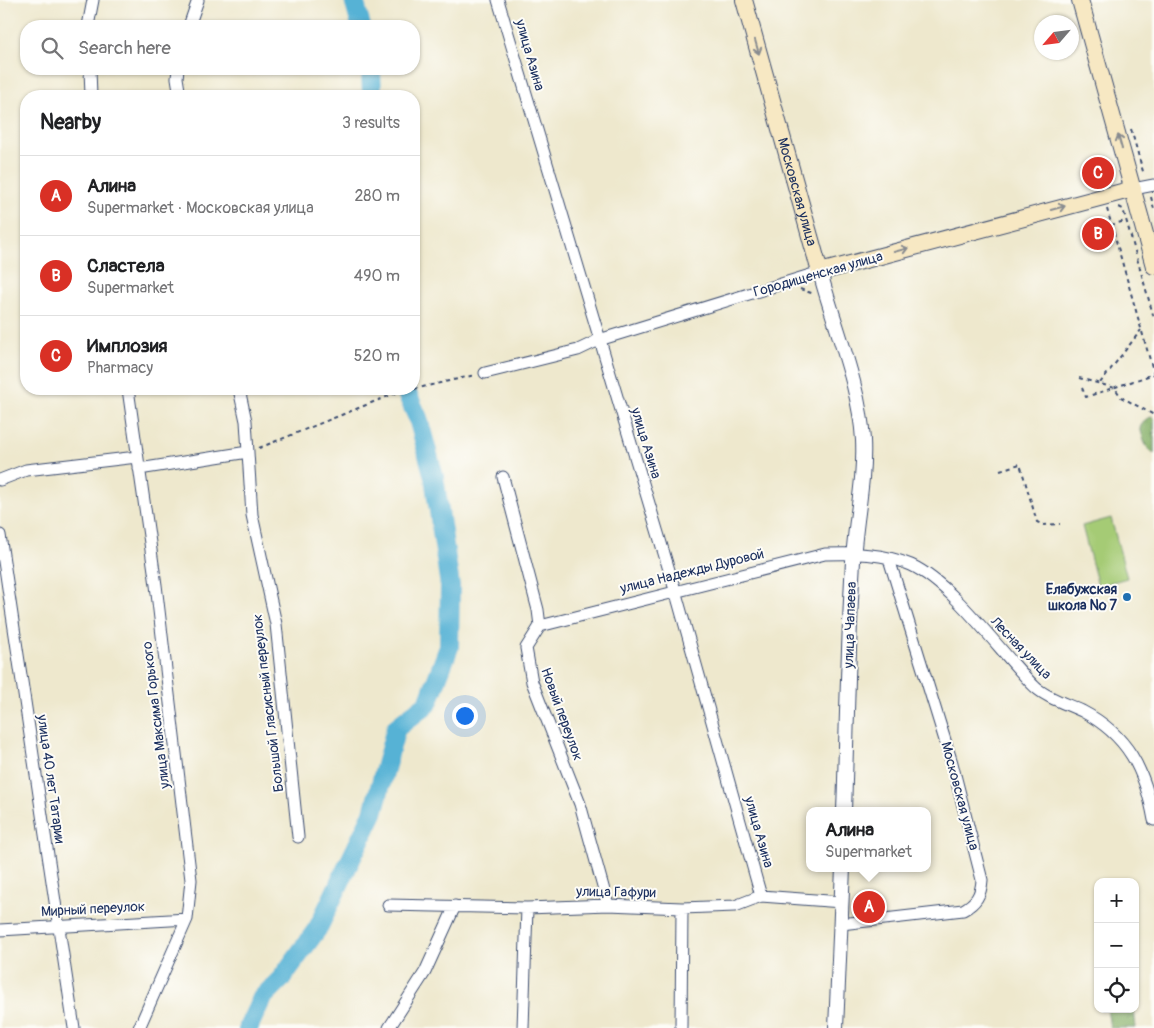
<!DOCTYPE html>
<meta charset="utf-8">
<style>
:root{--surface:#fff;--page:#f6f6f6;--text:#202124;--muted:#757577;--line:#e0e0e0;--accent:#d93025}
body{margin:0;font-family:Pangolin,sans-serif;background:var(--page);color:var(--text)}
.controls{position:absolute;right:15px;bottom:15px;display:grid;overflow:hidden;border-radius:10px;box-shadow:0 1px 4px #0004}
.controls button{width:45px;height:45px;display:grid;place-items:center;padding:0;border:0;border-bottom:1px solid var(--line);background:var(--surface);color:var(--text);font:25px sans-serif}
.compass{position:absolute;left:1034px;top:15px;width:45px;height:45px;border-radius:50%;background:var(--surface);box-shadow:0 1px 4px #0004;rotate:242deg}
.you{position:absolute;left:464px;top:715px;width:18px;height:18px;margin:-12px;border:4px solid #fff;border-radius:50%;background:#1a73e8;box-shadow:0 0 0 8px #1a73e833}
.badge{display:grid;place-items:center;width:32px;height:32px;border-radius:50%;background:var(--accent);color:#fff;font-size:16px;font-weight:700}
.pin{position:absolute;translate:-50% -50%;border:2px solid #fff;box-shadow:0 1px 5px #0006}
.popup{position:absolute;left:806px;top:807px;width:125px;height:65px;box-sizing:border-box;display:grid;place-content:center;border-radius:10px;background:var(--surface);filter:drop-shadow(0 1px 4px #0005);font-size:16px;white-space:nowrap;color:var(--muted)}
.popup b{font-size:19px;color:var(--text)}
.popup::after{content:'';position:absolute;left:50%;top:100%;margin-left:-10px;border:10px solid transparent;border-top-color:var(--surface)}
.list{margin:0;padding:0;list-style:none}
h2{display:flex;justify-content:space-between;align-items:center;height:65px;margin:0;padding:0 20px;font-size:21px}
h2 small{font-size:16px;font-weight:400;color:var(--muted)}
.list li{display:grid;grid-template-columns:32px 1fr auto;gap:15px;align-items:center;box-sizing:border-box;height:80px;padding:0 20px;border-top:1px solid var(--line)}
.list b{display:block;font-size:19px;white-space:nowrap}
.list p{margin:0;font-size:16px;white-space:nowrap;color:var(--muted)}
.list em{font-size:16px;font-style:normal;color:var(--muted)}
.icon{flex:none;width:28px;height:28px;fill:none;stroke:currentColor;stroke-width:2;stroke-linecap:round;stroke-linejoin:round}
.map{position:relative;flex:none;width:1154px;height:1028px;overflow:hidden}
.search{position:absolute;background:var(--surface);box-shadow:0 1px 4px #0004;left:20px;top:20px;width:400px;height:55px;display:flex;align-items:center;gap:12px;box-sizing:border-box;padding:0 18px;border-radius:20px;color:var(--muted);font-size:19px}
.panel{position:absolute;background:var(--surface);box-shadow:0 1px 4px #0004;left:20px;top:90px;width:400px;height:305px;border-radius:20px}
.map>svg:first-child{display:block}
</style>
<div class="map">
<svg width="1154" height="1028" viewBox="0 0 1154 1028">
<defs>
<pattern id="forest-crowns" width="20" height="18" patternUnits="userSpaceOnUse" patternTransform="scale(1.25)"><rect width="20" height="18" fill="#84af66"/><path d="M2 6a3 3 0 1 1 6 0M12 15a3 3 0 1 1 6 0" fill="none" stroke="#6b8f57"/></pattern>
</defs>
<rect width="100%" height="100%" fill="#fdfcf7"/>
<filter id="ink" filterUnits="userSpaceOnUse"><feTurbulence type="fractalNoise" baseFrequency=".02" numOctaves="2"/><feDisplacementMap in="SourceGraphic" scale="10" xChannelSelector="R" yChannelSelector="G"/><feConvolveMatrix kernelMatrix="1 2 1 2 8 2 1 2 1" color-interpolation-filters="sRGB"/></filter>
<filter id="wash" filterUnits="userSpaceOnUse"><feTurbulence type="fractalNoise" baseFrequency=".0096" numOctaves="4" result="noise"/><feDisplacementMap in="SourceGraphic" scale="20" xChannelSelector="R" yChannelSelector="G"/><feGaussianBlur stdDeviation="1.12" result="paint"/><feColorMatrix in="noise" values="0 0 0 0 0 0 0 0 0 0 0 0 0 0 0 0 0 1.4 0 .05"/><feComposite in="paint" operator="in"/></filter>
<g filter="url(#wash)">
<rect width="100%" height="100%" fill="#eee8cd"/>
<path fill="url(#forest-crowns)" stroke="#506f62" d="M 1151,417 L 1154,419 L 1154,454 C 1144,447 1143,438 1140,427 L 1146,419 Z
M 1107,1009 L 1134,1009 L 1136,1028 L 1110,1028 Z"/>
<path fill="#a5cb75" stroke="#607d6a" d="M 1111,518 L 1127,578 L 1098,586 L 1082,526 Z"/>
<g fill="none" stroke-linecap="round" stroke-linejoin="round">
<path stroke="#57b2d5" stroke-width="20" d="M 354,0 L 361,26
M 371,69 L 372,96
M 248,1028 L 262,998 L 281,979 L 318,928 L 373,813 L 396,728 L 428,703 L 449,647 L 450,586 L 434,477 L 418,418 L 405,389"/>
</g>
</g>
<g filter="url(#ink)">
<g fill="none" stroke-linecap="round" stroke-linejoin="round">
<g stroke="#3b4b6f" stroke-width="13">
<path id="minor" d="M 498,0 L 675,590 L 761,896
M 88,26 L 93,0
M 189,26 L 198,0
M 90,69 L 91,96
M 178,69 L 177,78 L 180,96
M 1133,189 L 1154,185
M 485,373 L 578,350 L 599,340 L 820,272
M 128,389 L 156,585 L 191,880 L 187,919 L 139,1028
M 239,389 L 246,421 L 252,515 L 276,624 L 298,837
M 139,469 L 248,452
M 503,477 L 538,610 L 540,626 L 526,648 L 532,682 L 580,804 L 608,905
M 0,480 L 26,470 L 137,457
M 0,535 L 74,1028
M 540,626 L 825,554 C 853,553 884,553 911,565 C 954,585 1000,652 1035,687 C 1047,698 1067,704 1082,711 C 1128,735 1145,770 1154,820
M 388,905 L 527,908 L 608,905 L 682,908 L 735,906 L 761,896 L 842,902
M 841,924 L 963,910 C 976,903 981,895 982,880 L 952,763 L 889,559
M 0,930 L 187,919
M 389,1028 L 425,972 L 455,906
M 523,1028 L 527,908
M 681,1028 L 682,908"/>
</g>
<g stroke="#3b4b6f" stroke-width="16">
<path id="tertiary" d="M 820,272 C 834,325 860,386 863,440 C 865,481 855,521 853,561 C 848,644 847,727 844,811
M 836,1028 L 843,868"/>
</g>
<g stroke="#3b4b6f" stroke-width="18">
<g id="secondary">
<path id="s1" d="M 744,0 L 820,272 L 1133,189"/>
<path d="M 1080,0 L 1154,266"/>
</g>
</g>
<path stroke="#3b4b6f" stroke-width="2" stroke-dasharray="4 4" stroke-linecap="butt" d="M 1131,129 L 1144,175
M 1151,197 L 1154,209
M 1119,207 L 1123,209 L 1154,318
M 1107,209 L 1154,374
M 1111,225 L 1125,221
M 800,289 L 814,294
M 1079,378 L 1115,388 L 1121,397 L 1154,415
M 1100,383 L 1141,330
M 1082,388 L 1086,397 L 1154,374
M 414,389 L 475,375
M 259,448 L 396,393 L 414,389
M 1000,470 L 1020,464 L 1037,522 L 1044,525 L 1060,524"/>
<use href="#minor" stroke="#fff" stroke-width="11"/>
<use href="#tertiary" stroke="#fff" stroke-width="14"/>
<use href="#secondary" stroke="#f7e8c3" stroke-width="16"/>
</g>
<defs><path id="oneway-shaft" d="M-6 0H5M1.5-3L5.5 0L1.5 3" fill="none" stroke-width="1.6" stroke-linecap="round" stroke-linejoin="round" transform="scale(1.25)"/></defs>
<g stroke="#898c90">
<use href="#oneway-shaft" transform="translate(757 47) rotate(74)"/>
<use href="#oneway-shaft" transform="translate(1120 142) rotate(-106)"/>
<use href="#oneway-shaft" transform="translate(1058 208) rotate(-15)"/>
<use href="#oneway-shaft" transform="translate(901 250) rotate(-15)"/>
</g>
</g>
<circle fill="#1f6fb2" stroke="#fdfcf7" stroke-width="2" cx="1127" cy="597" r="5"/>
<g text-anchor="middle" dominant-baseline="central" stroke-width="4" stroke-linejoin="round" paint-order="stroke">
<g font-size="14" fill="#1b2f5e" stroke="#fdfcf7">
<text transform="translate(530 55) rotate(74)">улица Азина</text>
<text stroke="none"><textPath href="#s1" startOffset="199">Московская улица</textPath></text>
<text transform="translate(818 274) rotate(-16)">Городищенская улица</text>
<text transform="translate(646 443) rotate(73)">улица Азина</text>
<text transform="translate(692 571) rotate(-14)">улица Надежды Дуровой</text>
<text transform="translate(850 625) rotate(-88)">улица Чапаева</text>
<text transform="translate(1021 648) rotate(46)">Лесная улица</text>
<text transform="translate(268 703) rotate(-97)">Большой Гласисный переулок</text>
<text transform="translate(562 714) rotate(70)">Новый переулок</text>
<text transform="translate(156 715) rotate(-97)">улица Максима Горького</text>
<text transform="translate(51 779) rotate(82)">улица 40 лет Татарии</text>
<text transform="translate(960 796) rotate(75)">Московская улица</text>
<text transform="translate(759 832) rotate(74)">улица Азина</text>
<text transform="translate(616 892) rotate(1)">улица Гафури</text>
<text transform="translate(93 909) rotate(-3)">Мирный переулок</text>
</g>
<g font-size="14" font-weight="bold" fill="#1b2f5e" stroke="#fdfcf7" text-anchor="end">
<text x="1117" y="589">Елабужская<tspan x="1117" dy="16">школа № 7</tspan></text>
</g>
</g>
</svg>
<div class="controls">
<button>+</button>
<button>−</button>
<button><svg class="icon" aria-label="locate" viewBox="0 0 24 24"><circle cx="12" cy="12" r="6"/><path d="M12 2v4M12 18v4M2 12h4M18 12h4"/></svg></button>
</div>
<svg class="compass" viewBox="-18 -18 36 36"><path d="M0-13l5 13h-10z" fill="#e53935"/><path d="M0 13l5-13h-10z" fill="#757577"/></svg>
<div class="you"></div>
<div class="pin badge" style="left:869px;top:907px">A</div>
<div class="popup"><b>Алина</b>Supermarket</div>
<div class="pin badge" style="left:1098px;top:234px">B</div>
<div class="pin badge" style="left:1098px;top:173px">C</div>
<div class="search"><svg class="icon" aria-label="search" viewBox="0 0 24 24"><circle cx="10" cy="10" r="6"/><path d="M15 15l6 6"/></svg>Search here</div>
<section class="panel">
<h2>Nearby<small>3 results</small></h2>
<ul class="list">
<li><span class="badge">A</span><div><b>Алина</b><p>Supermarket · Московская улица</p></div><em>280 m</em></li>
<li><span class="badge">B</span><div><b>Сластела</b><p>Supermarket</p></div><em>490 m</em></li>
<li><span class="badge">C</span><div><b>Имплозия</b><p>Pharmacy</p></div><em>520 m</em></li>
</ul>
</section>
</div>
